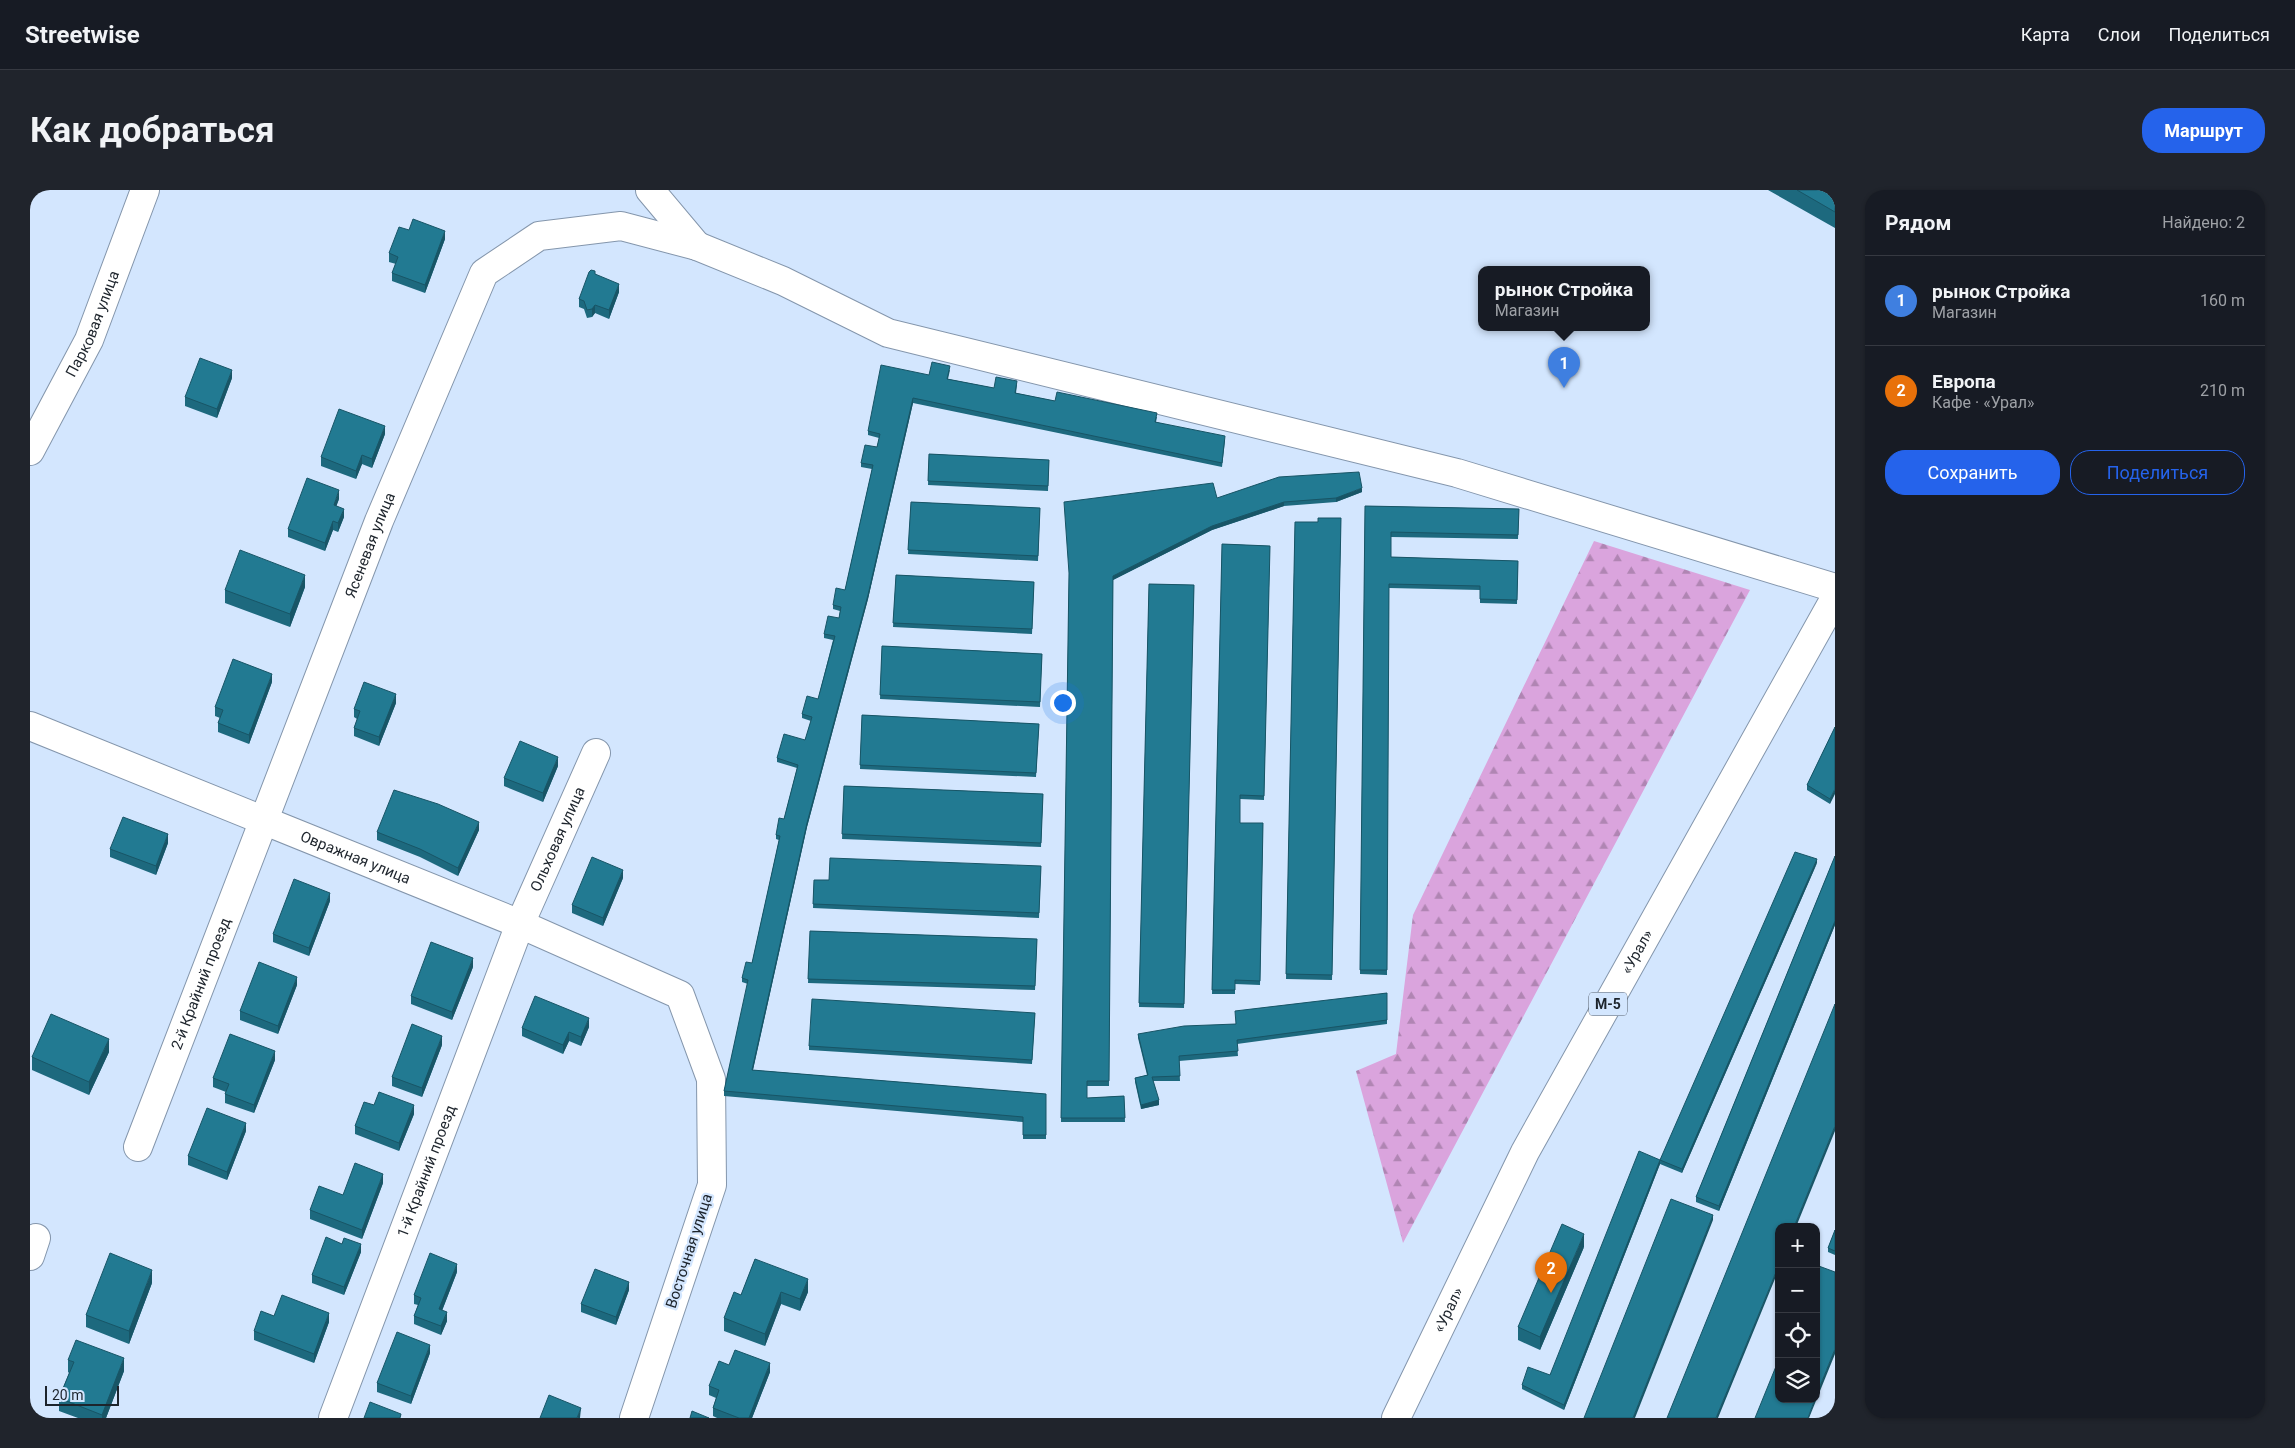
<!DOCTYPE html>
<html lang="ru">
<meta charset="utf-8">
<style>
:root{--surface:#171b24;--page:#20242c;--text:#f1f3f6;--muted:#9ea1a6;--line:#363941;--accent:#2563eb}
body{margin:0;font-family:Roboto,sans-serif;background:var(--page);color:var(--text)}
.controls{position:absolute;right:15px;bottom:15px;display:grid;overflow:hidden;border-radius:10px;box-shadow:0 1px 4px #0004}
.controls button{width:45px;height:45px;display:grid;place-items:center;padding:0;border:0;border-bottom:1px solid var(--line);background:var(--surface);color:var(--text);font:25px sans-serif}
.scale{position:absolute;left:15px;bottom:12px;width:74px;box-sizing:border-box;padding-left:5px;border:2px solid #1d242c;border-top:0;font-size:14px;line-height:18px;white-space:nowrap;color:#1d242c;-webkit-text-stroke:4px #d3e6fe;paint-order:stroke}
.you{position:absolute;left:1032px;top:512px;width:18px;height:18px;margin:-12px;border:4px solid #fff;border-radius:50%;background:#1a73e8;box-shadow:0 0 0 8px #1a73e833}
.badge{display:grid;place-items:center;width:32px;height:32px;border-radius:50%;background:var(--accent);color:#fff;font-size:16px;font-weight:700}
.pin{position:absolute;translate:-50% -41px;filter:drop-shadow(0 1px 2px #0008)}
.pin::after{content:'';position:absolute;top:26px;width:18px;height:15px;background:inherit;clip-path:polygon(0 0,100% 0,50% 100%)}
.popup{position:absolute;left:1448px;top:76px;width:172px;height:65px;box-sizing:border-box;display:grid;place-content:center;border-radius:10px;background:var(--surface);filter:drop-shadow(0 1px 4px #0005);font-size:16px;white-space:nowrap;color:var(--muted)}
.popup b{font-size:19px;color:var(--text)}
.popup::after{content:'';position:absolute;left:50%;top:100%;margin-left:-10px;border:10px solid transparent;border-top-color:var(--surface)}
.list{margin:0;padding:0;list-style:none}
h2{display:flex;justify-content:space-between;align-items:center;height:65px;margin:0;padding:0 20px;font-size:21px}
h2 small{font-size:16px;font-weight:400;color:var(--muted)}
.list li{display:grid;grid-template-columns:32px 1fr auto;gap:15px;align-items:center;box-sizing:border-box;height:90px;padding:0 20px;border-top:1px solid var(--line)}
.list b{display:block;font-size:19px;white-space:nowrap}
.list p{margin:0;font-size:16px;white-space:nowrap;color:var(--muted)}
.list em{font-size:16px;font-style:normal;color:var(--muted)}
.actions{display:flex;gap:10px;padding:15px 20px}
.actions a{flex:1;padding:11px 0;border:1px solid var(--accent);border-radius:20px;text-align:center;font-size:18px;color:var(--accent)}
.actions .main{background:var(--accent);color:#fff}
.icon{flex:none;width:28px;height:28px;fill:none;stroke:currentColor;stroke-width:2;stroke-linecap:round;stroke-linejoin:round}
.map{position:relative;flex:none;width:1805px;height:1228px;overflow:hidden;border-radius:20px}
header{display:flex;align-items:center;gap:30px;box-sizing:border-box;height:70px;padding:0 25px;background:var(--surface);border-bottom:1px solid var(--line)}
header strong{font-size:24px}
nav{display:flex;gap:28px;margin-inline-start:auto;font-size:18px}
.intro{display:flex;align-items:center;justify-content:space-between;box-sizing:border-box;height:120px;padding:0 30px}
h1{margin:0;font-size:35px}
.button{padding:12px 22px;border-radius:20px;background:var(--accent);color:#fff;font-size:18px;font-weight:700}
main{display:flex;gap:30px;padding:0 30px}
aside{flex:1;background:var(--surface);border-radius:20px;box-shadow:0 1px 4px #0004}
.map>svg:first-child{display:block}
</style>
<header>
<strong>Streetwise</strong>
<nav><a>Карта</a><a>Слои</a><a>Поделиться</a></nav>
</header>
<div class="intro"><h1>Как добраться</h1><a class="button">Маршрут</a></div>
<main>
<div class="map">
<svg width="1805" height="1228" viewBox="0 0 1805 1228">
<defs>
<pattern id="forest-firs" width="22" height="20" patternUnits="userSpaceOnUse" patternTransform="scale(1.25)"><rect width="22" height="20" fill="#daa4dd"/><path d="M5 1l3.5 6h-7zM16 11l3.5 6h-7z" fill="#b085b3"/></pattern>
</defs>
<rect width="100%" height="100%" fill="#d3e6fe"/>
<path fill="url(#forest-firs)" d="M 1564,351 L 1720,400 L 1373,1053 L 1326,881 L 1366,864 L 1383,725 Z"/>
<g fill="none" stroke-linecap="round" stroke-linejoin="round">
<g stroke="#8496ac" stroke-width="30">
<g id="minor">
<path d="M 620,0 L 667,56"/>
<path id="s1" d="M 0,261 L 59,150 L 115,0"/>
<path id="s2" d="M 0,536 L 490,734 L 650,805 L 681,889 L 682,995 L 604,1228"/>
<path id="s3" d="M 108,957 L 349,331 L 454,83 L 509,46 L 591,36 L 667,56 L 753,91 L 858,143 L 1427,283 L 1805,398"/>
<path d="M 0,1066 L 6,1048"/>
<path id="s4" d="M 303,1228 L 490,734 L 566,563"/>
</g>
</g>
<g stroke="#8496ac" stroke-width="30">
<g id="trunk">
<path id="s5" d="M 1366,1228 L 1495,962 L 1805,408"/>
</g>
</g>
<use href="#minor" stroke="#fff" stroke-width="28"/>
<use href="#trunk" stroke="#fff" stroke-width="28"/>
</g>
<path fill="#1d697e" d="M 1738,0 L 1805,0 L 1805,38 Z
M 379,40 L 415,49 L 395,103 L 362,91 L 362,83 L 366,74 L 359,72 L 359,63 Z
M 565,84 L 589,102 L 579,129 L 565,123 L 562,127 L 557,128 L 554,119 L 549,117 L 549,109 Z
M 920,180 L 918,189 L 964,198 L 987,195 L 986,203 L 1025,211 L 1127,227 L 1126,232 L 1195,250 L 1192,277 L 883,213 L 838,409 L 777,637 L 723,880 L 1016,904 L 1016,949 L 993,949 L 993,932 L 694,906 L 694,901 L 718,794 L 712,792 L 712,788 L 722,773 L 749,650 L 746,649 L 746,645 L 754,629 L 767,578 L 747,572 L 747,568 L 775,550 L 781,531 L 772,528 L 772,524 L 788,509 L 803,450 L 794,448 L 794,444 L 809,428 L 810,421 L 803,419 L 803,415 L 815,400 L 842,279 L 831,277 L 831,273 L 847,257 L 849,248 L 838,245 L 838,241 L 899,185 Z
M 202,188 L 187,228 L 155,216 L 155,207 Z
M 355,244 L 342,278 L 332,274 L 326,289 L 291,276 L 291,267 Z
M 899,264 L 1019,270 L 1018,301 L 898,295 Z
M 1332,302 L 1306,312 L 1254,316 L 1182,340 L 1083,390 L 1079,896 L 1057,896 L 1057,908 L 1094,906 L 1095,932 L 1031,932 L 1039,387 L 1187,308 Z
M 309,309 L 306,316 L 314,327 L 308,342 L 303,340 L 295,361 L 258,347 L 258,339 Z
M 881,312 L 1010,318 L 1008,371 L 878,364 Z
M 1335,316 L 1489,319 L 1488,349 L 1361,347 L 1361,367 L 1488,371 L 1487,414 L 1450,413 L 1450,400 L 1359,398 L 1357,785 L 1330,784 Z
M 1311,328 L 1302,790 L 1256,789 L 1265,332 L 1288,332 Z
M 1192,354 L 1240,356 L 1234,610 L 1210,609 L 1210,633 L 1233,633 L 1230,795 L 1205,794 L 1205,804 L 1182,804 Z
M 866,385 L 1004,392 L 1002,444 L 863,437 Z
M 1119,394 L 1164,395 L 1154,818 L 1109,817 Z
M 275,397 L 260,437 L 195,413 L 195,400 Z
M 852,456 L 1012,464 L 1010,517 L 850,509 Z
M 242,492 L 219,554 L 188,542 L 188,533 L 190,528 L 185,526 L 185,517 Z
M 366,513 L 349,556 L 324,546 L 324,538 L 327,529 L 324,527 L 324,519 Z
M 832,525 L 1009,534 L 1006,587 L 830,579 Z
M 1805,537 L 1800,614 L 1777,600 L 1777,595 Z
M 528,576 L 513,612 L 474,596 L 474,588 Z
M 814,596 L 1013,604 L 1011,657 L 812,649 Z
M 449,640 L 428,686 L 390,667 L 347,650 L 347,642 Z
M 138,653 L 126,685 L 80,667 L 80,659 Z
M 1805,666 L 1805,735 L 1689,1021 L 1666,1012 L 1666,1007 Z
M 1787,673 L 1652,983 L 1630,974 L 1534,1220 L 1492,1199 L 1492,1195 L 1520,1185 L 1630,970 Z
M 1011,676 L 1009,728 L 783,718 L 784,690 L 799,690 Z
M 593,688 L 573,736 L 542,723 L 542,715 Z
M 300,711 L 279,766 L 243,752 L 243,744 Z
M 780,741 L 1007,749 L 1005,800 L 778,793 Z
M 443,777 L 422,830 L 381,814 L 381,806 Z
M 267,795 L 248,844 L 210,830 L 210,821 Z
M 1357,803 L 1357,834 L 1207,854 L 1208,866 L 1149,871 L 1150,891 L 1123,891 L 1129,915 L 1111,919 L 1105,892 L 1105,888 L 1117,885 L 1108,848 L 1108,844 L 1205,834 Z
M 1005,823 L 1002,874 L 779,860 L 779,856 Z
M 559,837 L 551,856 L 539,851 L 533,864 L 492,846 L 492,838 Z
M 412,855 L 392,907 L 362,896 L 362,887 Z
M 79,862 L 59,905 L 2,880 L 2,867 Z
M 245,870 L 224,923 L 195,913 L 195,904 L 196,902 L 183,897 L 183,888 Z
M 344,915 L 384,924 L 369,961 L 325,944 L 325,936 Z
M 216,941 L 197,990 L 158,975 L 158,966 Z
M 353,993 L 332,1049 L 280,1029 L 280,1020 L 313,1005 Z
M 1805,1040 L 1805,1065 L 1798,1062 L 1798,1058 Z
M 312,1054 L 331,1062 L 314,1105 L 282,1093 L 282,1085 Z
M 1554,1057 L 1510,1160 L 1488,1150 L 1488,1137 Z
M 725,1069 L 778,1102 L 770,1121 L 751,1114 L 735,1156 L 694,1141 L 694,1128 L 711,1105 Z
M 427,1082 L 412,1121 L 417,1131 L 411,1145 L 384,1134 L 384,1126 L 388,1115 L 384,1114 L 384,1105 Z
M 122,1093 L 99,1154 L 56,1137 L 56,1125 Z
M 599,1100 L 586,1135 L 551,1122 L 551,1114 Z
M 299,1132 L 284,1173 L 224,1150 L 224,1141 Z
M 400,1163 L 381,1214 L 347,1202 L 347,1193 Z
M 38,1170 L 94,1181 L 76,1228 L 48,1228 L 29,1221 L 29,1208 L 39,1183 L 38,1182 Z
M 699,1175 L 740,1182 L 722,1228 L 687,1228 L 683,1226 L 683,1218 L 686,1208 L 679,1205 L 679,1196 Z"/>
<path fill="#185566" d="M 415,41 L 415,49 L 395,103 L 395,95 Z
M 589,94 L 589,102 L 579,129 L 579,120 Z
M 565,115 L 565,123 L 562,127 L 562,119 Z
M 202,180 L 202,188 L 187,228 L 187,219 Z
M 883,208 L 883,213 L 838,409 L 777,637 L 722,884 L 722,880 L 777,633 Z
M 355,236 L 355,244 L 342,278 L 342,269 Z
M 332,265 L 332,274 L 326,289 L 326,281 Z
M 1332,298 L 1332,302 L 1306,312 L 1306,308 Z
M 309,300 L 309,309 L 304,323 L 304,315 Z
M 1254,312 L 1254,316 L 1182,340 L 1083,390 L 1079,896 L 1083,386 L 1182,336 Z
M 314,319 L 314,327 L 308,342 L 308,333 Z
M 303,331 L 303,340 L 295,361 L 295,353 Z
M 275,385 L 275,397 L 260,437 L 260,424 Z
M 242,484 L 242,492 L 219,554 L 219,545 Z
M 366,504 L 366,513 L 349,556 L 349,547 Z
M 528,567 L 528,576 L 513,612 L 513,603 Z
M 1805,599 L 1805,604 L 1800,614 L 1800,609 Z
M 449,632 L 449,640 L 428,686 L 428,678 Z
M 138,644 L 138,653 L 126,685 L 126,676 Z
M 1787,669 L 1787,673 L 1652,983 L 1652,979 Z
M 593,680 L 593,688 L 573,736 L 573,728 Z
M 300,703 L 300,711 L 279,766 L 279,758 Z
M 1805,731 L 1805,735 L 1689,1021 L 1689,1016 Z
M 443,768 L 443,777 L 422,830 L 422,822 Z
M 267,787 L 267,795 L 248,844 L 248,836 Z
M 559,828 L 559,837 L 551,856 L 551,847 Z
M 539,842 L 539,851 L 533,864 L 533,855 Z
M 412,846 L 412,855 L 392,907 L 392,898 Z
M 79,849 L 79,862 L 59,905 L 59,892 Z
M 245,861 L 245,870 L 224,923 L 224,915 Z
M 1129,910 L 1129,915 L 1111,919 L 1111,915 Z
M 384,915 L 384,924 L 369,961 L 369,953 Z
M 216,933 L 216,941 L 197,990 L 197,982 Z
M 1805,936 L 1805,941 L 1766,1037 L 1764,1037 Z
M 1630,970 L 1630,974 L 1534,1220 L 1534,1215 Z
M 353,984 L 353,993 L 332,1049 L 332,1040 Z
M 1683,1025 L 1683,1030 L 1605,1228 L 1603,1228 Z
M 1554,1044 L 1554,1057 L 1510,1160 L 1510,1147 Z
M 331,1054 L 331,1062 L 314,1105 L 314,1097 Z
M 427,1074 L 427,1082 L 409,1128 L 409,1119 Z
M 1749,1075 L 1749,1079 L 1688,1228 L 1686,1228 Z
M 122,1080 L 122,1093 L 99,1154 L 99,1141 Z
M 778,1089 L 778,1102 L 770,1121 L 770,1109 Z
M 599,1092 L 599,1100 L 586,1135 L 586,1127 Z
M 751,1102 L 751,1114 L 735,1156 L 735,1144 Z
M 417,1122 L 417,1131 L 411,1145 L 411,1136 Z
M 299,1123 L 299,1132 L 284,1173 L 284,1164 Z
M 400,1155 L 400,1163 L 381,1214 L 381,1206 Z
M 1805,1159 L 1805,1164 L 1779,1228 L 1778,1228 L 1785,1209 L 1786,1209 L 1786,1206 Z
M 94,1168 L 94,1181 L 76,1228 L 72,1228 L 72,1225 Z
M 740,1173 L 740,1182 L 722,1228 L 719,1228 Z
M 551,1218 L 550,1228 L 547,1228 Z"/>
<path fill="#227a92" stroke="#185566" d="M 1767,0 L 1805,0 L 1805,22 Z
M 383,29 L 415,41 L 395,95 L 362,83 L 368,67 L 359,63 L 369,37 L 379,40 Z
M 561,80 L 565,81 L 565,84 L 589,94 L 579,120 L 565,115 L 562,119 L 557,120 L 554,111 L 549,109 L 559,82 Z
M 170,168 L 202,180 L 187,219 L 155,207 Z
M 902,172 L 920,176 L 917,189 L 964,198 L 966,187 L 987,191 L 985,203 L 1025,211 L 1027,202 L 1127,223 L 1125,232 L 1195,246 L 1192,273 L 883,208 L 838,405 L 777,633 L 722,880 L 1016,904 L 1016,945 L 993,945 L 993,927 L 694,901 L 718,790 L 712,788 L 716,772 L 722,773 L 750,646 L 746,645 L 749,628 L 754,629 L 768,575 L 747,568 L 754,544 L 775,550 L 782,527 L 772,524 L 777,506 L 788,509 L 805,446 L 794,444 L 798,426 L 809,428 L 811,417 L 803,415 L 806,398 L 815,400 L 843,275 L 831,273 L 835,255 L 847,257 L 850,244 L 838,241 L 851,175 L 899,185 Z
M 309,219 L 355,236 L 342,269 L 332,265 L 326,281 L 291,267 Z
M 899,264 L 1019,270 L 1018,296 L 898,291 Z
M 1329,282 L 1332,298 L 1306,308 L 1254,312 L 1182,336 L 1083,386 L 1079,891 L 1057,891 L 1057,908 L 1094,906 L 1095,928 L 1031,928 L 1039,383 L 1034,312 L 1183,293 L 1187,308 L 1249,287 Z
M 277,288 L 309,300 L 304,315 L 314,319 L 308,333 L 303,331 L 295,353 L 258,339 Z
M 881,312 L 1010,318 L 1008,366 L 878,360 Z
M 1335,316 L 1489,319 L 1488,345 L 1361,342 L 1361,367 L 1488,371 L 1487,410 L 1450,409 L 1450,396 L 1359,394 L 1357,780 L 1330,780 Z
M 1288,328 L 1311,328 L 1302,785 L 1256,784 L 1265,332 L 1288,332 Z
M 1192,354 L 1240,356 L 1234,606 L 1210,605 L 1210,633 L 1233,633 L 1230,791 L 1205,790 L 1205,800 L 1182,800 Z
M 210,360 L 275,385 L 260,424 L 195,400 Z
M 866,385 L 1004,392 L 1002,439 L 863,433 Z
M 1119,394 L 1164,395 L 1154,814 L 1109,813 Z
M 852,456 L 1012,464 L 1010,512 L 850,505 Z
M 203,469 L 242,484 L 219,545 L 188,533 L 193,520 L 185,517 Z
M 334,492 L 366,504 L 349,547 L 324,538 L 330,521 L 324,519 Z
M 832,525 L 1009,534 L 1006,583 L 830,575 Z
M 1805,537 L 1805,599 L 1800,609 L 1777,595 Z
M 490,551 L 528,567 L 513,603 L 474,588 Z
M 814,596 L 1013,604 L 1011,653 L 812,644 Z
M 364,600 L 408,614 L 449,632 L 428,678 L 390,659 L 347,642 Z
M 93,627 L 138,644 L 126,676 L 80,659 Z
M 1765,662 L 1787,669 L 1652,979 L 1630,970 Z
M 1805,666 L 1805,731 L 1689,1016 L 1666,1007 Z
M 562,667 L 593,680 L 573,728 L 542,715 Z
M 800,668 L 1011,676 L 1009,723 L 783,714 L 784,690 L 799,690 Z
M 264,689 L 300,703 L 279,758 L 243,744 Z
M 780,741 L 1007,749 L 1005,796 L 778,789 Z
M 401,752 L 443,768 L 422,822 L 381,806 Z
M 229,772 L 267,787 L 248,836 L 210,821 Z
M 1357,803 L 1357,830 L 1207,850 L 1208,861 L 1149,866 L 1150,886 L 1122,887 L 1129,910 L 1111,915 L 1105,888 L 1118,885 L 1108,844 L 1154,836 L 1206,834 L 1205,821 Z
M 505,806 L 559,828 L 551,847 L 539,842 L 533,855 L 492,838 Z
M 782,809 L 1005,823 L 1002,870 L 779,856 Z
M 1805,814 L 1805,936 L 1764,1037 L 1749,1037 L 1749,1075 L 1686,1228 L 1637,1228 Z
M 21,824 L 79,849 L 59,892 L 2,867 Z
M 382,834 L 412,846 L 392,898 L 362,887 Z
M 200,844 L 245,861 L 224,915 L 195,904 L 199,894 L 183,888 Z
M 349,902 L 384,915 L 369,953 L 325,936 L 334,912 L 344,915 Z
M 177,918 L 216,933 L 197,982 L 158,966 Z
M 1609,961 L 1630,970 L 1534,1215 L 1492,1195 L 1498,1177 L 1520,1185 Z
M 325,973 L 353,984 L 332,1040 L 280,1020 L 289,996 L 313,1005 Z
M 1641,1009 L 1683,1025 L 1603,1228 L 1554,1228 Z
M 1532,1034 L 1554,1044 L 1510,1147 L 1488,1137 Z
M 1805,1040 L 1805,1061 L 1798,1058 Z
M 296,1047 L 312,1054 L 314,1048 L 331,1054 L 314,1097 L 282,1085 Z
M 80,1063 L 122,1080 L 99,1141 L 56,1125 Z
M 400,1063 L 427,1074 L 409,1119 L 417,1122 L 411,1136 L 384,1126 L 391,1108 L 384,1105 Z
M 725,1069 L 778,1089 L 770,1109 L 751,1102 L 735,1144 L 694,1128 L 704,1102 L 711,1105 Z
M 1786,1075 L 1805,1082 L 1805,1159 L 1786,1206 Z
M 565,1079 L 599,1092 L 586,1127 L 551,1114 Z
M 252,1105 L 299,1123 L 284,1164 L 224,1141 L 231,1121 L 244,1126 Z
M 367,1142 L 400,1155 L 381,1206 L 347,1193 Z
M 46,1150 L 94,1168 L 72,1225 L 29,1208 L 44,1172 L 38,1170 Z
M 705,1160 L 740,1173 L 719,1228 L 709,1228 L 683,1218 L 689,1200 L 679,1196 L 689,1171 L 699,1175 Z
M 1749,1169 L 1749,1209 L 1785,1209 L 1778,1228 L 1725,1228 Z
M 519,1205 L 551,1218 L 547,1228 L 510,1228 Z
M 340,1212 L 371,1224 L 370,1228 L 334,1228 Z
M 662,1221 L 679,1228 L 660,1228 Z"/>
<g text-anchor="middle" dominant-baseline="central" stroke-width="4.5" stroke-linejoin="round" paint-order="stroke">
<rect fill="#d3e6fe" stroke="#545e6b" stroke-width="1" x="1559" y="802.5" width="38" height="23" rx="4"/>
<g font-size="14" font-weight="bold" fill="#1d242c">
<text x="1578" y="814">М-5</text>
</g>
<g font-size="15" fill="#1d242c" stroke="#d3e6fe">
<text stroke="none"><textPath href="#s1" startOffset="142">Парковая улица</textPath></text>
<text stroke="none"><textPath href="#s3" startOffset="645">Ясеневая улица</textPath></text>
<text stroke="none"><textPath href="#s4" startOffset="621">Ольховая улица</textPath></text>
<text stroke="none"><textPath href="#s2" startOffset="351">Овражная улица</textPath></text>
<text stroke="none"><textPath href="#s5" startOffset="525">«Урал»</textPath></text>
<text stroke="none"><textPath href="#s3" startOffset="175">2-й Крайний проезд</textPath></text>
<text stroke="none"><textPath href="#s4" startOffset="264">1-й Крайний проезд</textPath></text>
<text transform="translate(659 1061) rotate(-72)">Восточная улица</text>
<text stroke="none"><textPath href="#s5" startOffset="120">«Урал»</textPath></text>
</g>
</g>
</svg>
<div class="controls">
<button>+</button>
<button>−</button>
<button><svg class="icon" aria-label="locate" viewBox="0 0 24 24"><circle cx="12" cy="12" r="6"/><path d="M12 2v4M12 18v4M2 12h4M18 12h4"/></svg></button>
<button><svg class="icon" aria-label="layers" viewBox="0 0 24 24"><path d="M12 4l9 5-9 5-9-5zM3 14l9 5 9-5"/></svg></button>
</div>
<div class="scale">20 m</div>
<div class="you"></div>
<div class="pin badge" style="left:1534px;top:198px;background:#3f7fe0">1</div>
<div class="popup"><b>рынок Стройка</b>Магазин</div>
<div class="pin badge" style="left:1521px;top:1103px;background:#e8710a">2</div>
</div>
<aside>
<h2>Рядом<small>Найдено: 2</small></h2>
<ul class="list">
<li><span class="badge" style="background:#3f7fe0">1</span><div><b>рынок Стройка</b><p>Магазин</p></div><em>160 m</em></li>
<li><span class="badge" style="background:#e8710a">2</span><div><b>Европа</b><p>Кафе · «Урал»</p></div><em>210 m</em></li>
</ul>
<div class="actions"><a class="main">Сохранить</a><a>Поделиться</a></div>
</aside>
</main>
